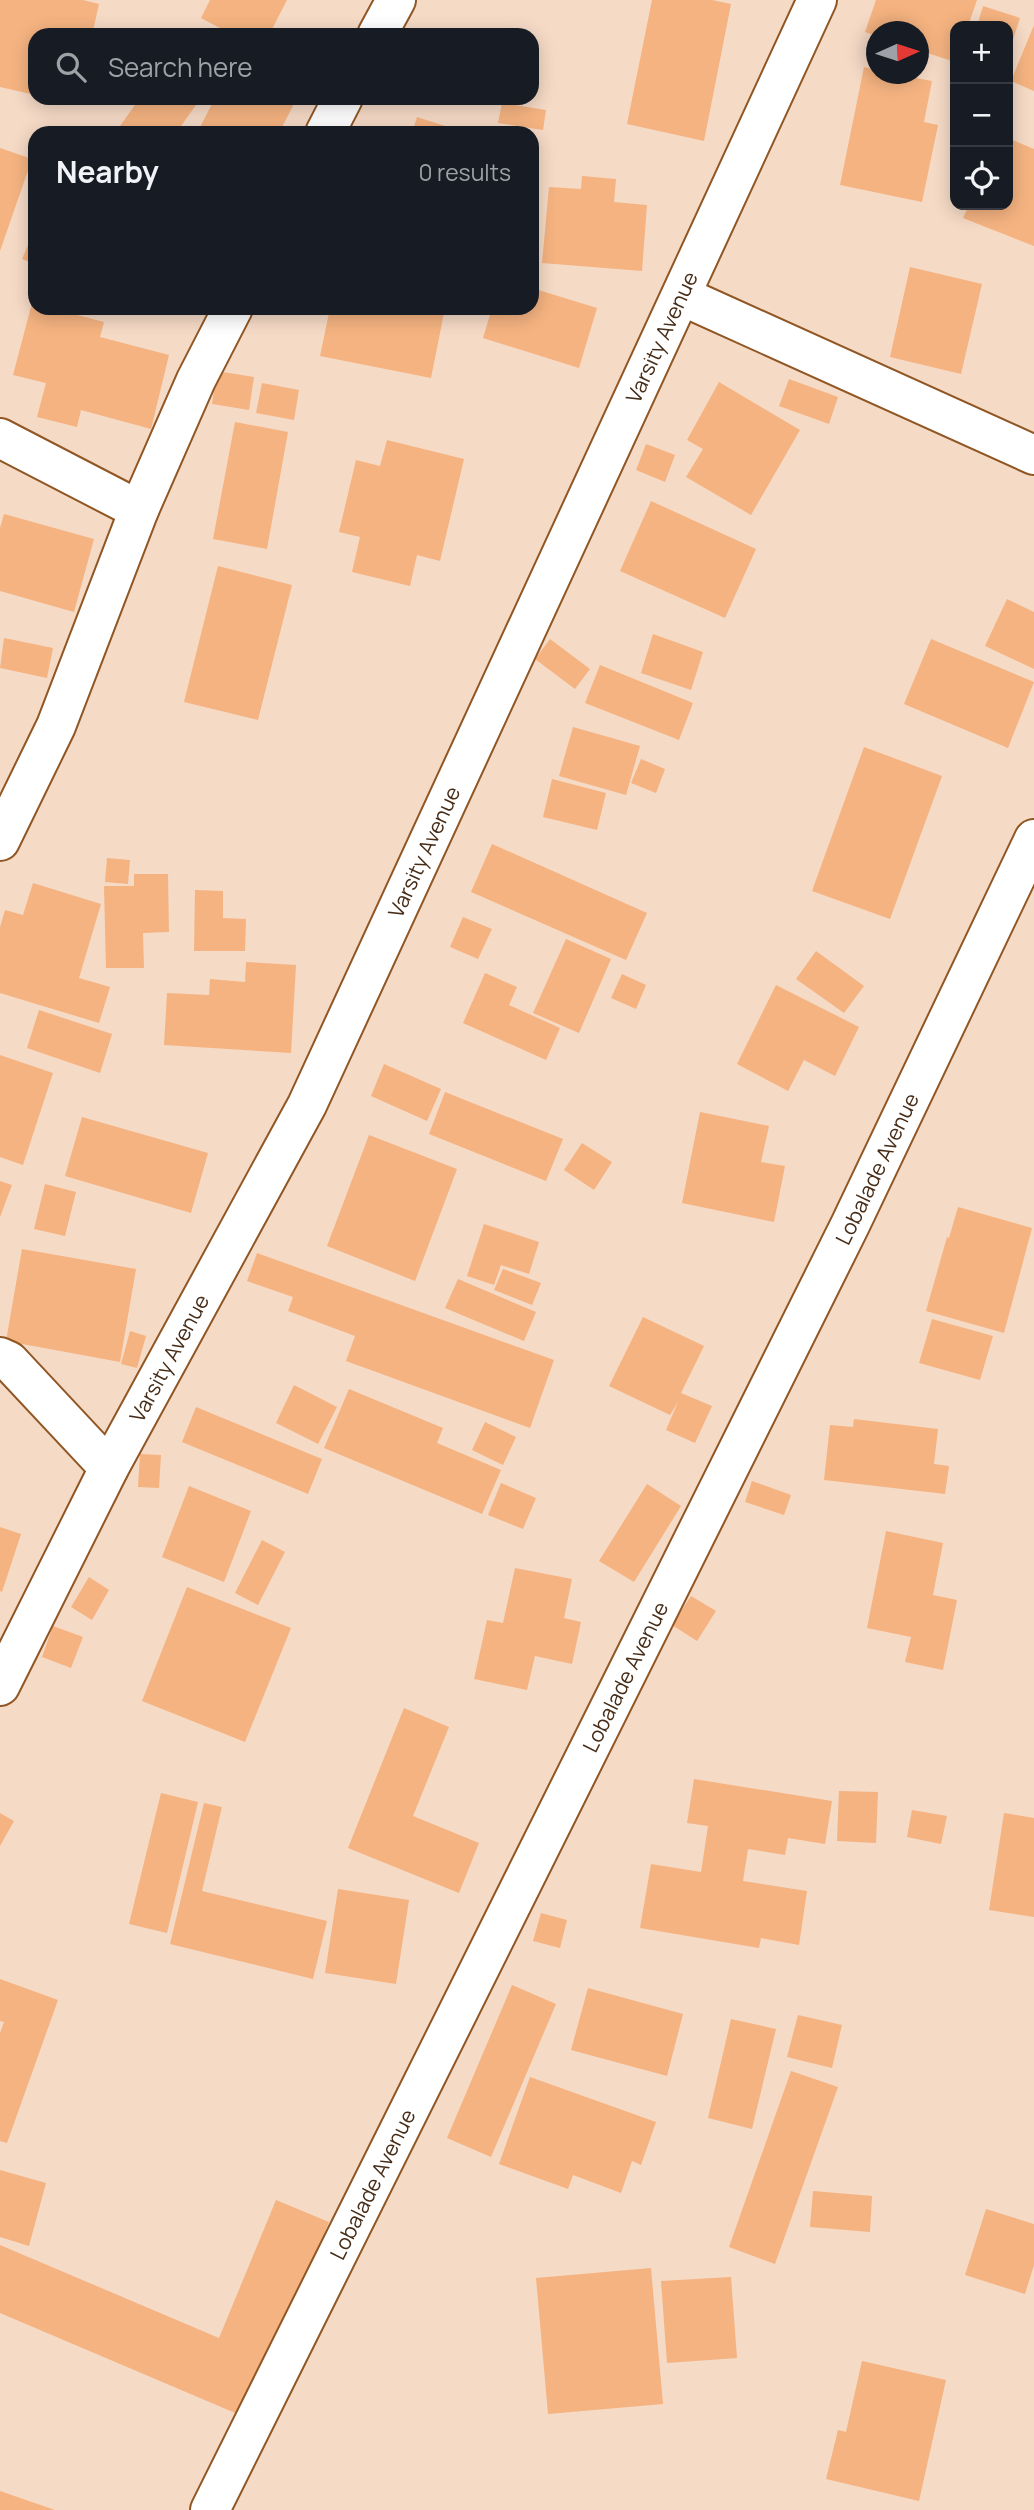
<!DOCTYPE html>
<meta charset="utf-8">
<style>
:root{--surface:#171b24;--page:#242831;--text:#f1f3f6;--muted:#9ea1a6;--line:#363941}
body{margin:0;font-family:Manrope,sans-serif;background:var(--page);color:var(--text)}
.controls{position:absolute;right:21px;top:21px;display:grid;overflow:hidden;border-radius:14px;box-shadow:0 4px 18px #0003}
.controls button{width:63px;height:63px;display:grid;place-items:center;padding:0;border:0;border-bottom:2px solid var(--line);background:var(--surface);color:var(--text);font:35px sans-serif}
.compass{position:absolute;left:866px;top:21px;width:63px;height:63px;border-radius:50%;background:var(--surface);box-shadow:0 4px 18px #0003;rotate:87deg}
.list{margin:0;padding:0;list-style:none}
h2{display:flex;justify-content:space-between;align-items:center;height:91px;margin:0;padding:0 28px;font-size:30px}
h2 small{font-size:23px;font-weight:400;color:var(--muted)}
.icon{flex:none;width:38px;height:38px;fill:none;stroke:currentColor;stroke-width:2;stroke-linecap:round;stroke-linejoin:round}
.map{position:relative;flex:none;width:1034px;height:2510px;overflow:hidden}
.search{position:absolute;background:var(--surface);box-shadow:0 4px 18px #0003;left:28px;top:28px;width:511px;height:77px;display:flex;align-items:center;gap:18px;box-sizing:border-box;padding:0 24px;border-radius:21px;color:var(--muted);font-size:26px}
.panel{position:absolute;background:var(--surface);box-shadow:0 4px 18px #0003;left:28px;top:126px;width:511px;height:189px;border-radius:21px}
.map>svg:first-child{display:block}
</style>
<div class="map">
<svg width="1034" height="2510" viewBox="0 0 1034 2510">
<rect width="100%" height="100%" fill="#f5dac6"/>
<path fill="#f5b381" d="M 0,0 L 83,0 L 99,4 L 92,35 L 35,35 L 35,95 L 0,87 Z
M 210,0 L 287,0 L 269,35 L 233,35 L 201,18 Z
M 652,0 L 712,0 L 731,4 L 704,141 L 627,124 Z
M 876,0 L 977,0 L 968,26 L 955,26 L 955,62 L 918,50 L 918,32 L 876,32 L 876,36 L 865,32 Z
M 983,6 L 1020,18 L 1008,55 L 1008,26 L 977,26 Z
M 1034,25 L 1034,91 L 1011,81 Z
M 864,67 L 876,70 L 876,74 L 895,74 L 932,81 L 924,122 L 938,125 L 922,202 L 840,185 Z
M 140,98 L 201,98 L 176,133 L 115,133 Z
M 215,98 L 297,98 L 279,133 L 197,133 Z
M 502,103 L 546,110 L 543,130 L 498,123 Z
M 417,117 L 464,132 L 464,133 L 412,133 Z
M 1008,138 L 1034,149 L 1034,246 L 963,218 L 969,205 L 1008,205 Z
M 0,148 L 32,159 L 0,251 Z
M 582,176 L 616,179 L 614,202 L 647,205 L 642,271 L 542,263 L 549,187 L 581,189 Z
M 35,229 L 35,264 L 22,259 Z
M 910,267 L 982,284 L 961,374 L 890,357 Z
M 532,288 L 597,308 L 579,368 L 483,338 L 492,308 L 532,308 Z
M 32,303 L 35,304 L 35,308 L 50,308 L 104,322 L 100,337 L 169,355 L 151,429 L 81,410 L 77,427 L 37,417 L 46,383 L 13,375 Z
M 330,308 L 445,308 L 431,378 L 320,356 Z
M 217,371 L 254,377 L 249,410 L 212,404 Z
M 789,379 L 838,397 L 829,424 L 779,406 Z
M 719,382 L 800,430 L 751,515 L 686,477 L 703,449 L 687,440 Z
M 262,383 L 299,390 L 294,420 L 256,413 Z
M 235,422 L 288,432 L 267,549 L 213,539 Z
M 387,440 L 464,459 L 440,561 L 417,555 L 410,586 L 352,572 L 360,537 L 339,532 L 356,460 L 380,466 Z
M 646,444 L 675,455 L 665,482 L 636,470 Z
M 651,501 L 756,549 L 725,618 L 620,571 Z
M 4,514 L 94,539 L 74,612 L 0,591 L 0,528 Z
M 218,566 L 292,585 L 258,720 L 184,702 Z
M 1007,599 L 1034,612 L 1034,669 L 985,646 Z
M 653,634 L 703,652 L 691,690 L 641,673 Z
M 4,638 L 53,648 L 47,678 L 0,668 Z
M 550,639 L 590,669 L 575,689 L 535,659 Z
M 931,639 L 1034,682 L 1008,748 L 904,704 Z
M 600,665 L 693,703 L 679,740 L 585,703 Z
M 573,727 L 640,746 L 626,795 L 559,776 Z
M 864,747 L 942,776 L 890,919 L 812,891 Z
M 641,759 L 665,769 L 656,793 L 631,783 Z
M 552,779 L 606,793 L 597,830 L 543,817 Z
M 492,844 L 647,913 L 626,960 L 471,892 Z
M 107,858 L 130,860 L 128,884 L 105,882 Z
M 134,874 L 168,874 L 169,932 L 143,933 L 144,968 L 106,968 L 104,886 L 134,886 Z
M 33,883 L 101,904 L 79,978 L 110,987 L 99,1023 L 0,993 L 0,927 L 5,910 L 23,915 Z
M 195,890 L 223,891 L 223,918 L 246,919 L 245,951 L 194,951 Z
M 463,917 L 492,929 L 478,959 L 450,947 Z
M 566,939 L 611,959 L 579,1033 L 533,1013 Z
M 816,951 L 864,986 L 844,1013 L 796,979 Z
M 246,962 L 296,965 L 291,1053 L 164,1045 L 167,993 L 209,995 L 210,979 L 245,982 Z
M 485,973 L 517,987 L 509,1005 L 560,1028 L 546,1060 L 463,1023 Z
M 622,974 L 646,985 L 636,1009 L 611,998 Z
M 776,985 L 859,1027 L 835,1076 L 804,1060 L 788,1091 L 737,1064 Z
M 39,1010 L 112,1034 L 100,1073 L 27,1048 Z
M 0,1055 L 53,1073 L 23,1165 L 0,1157 Z
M 384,1064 L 441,1089 L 427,1121 L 371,1096 Z
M 445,1092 L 563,1139 L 546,1181 L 429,1134 Z
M 700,1112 L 769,1126 L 761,1162 L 785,1166 L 774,1222 L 682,1203 Z
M 82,1117 L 208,1153 L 191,1213 L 65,1176 Z
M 369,1135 L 457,1169 L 415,1281 L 327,1246 Z
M 582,1143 L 612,1162 L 594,1190 L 564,1170 Z
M 0,1181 L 12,1185 L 0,1217 Z
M 45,1184 L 76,1192 L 65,1236 L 34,1229 Z
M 958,1207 L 1032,1228 L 1004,1333 L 926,1311 L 947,1237 L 949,1238 Z
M 484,1224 L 539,1242 L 529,1274 L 501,1265 L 494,1285 L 467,1276 Z
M 22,1249 L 136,1269 L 120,1362 L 6,1341 Z
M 257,1253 L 554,1360 L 530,1428 L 346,1361 L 355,1336 L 288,1311 L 293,1297 L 247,1281 Z
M 503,1269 L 541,1283 L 532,1305 L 494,1290 Z
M 458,1279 L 536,1312 L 524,1341 L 445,1308 Z
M 643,1317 L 704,1346 L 681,1393 L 712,1406 L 695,1443 L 666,1430 L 678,1402 L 670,1415 L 609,1386 Z
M 932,1319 L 993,1336 L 980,1380 L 919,1363 Z
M 130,1331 L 146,1336 L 137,1368 L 121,1364 Z
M 294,1385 L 337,1407 L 318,1444 L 276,1423 Z
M 349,1389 L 443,1428 L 437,1443 L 501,1470 L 482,1514 L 324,1448 Z
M 196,1407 L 322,1459 L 308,1494 L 182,1442 Z
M 854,1419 L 938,1429 L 934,1464 L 949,1466 L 945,1494 L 824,1480 L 830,1425 L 853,1427 Z
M 485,1422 L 516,1437 L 503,1465 L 472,1450 Z
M 140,1454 L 161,1455 L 159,1488 L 138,1487 Z
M 752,1481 L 791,1495 L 784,1515 L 745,1502 Z
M 501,1483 L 536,1498 L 523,1529 L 488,1515 Z
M 647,1484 L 681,1506 L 634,1582 L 599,1561 Z
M 189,1486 L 251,1511 L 224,1582 L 162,1557 Z
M 0,1527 L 21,1534 L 2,1592 L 0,1591 Z
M 886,1531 L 943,1543 L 933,1595 L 957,1600 L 943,1670 L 905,1662 L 911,1637 L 867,1628 Z
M 262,1540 L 285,1552 L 258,1605 L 235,1593 Z
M 515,1568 L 572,1579 L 564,1618 L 581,1622 L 572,1664 L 535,1656 L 527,1690 L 474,1679 L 487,1620 L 503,1623 Z
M 89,1577 L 109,1590 L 92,1620 L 71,1607 Z
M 187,1587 L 291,1628 L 245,1742 L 142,1701 Z
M 691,1596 L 716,1611 L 697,1641 L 672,1625 Z
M 53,1626 L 83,1637 L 71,1668 L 42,1657 Z
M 404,1708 L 449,1727 L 413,1816 L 479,1843 L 459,1893 L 348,1848 Z
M 694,1779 L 832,1801 L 825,1844 L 788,1838 L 785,1855 L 748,1849 L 743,1881 L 807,1891 L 799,1945 L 761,1938 L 759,1948 L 640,1928 L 651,1864 L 701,1872 L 708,1826 L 687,1823 Z
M 839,1791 L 878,1792 L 876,1843 L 837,1841 Z
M 161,1793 L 198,1802 L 167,1933 L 129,1924 Z
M 204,1803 L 222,1807 L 202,1891 L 327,1921 L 313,1979 L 170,1944 Z
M 912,1810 L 947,1816 L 941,1844 L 907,1837 Z
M 0,1813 L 14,1821 L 0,1846 Z
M 1004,1813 L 1034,1818 L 1034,1917 L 989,1910 Z
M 338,1889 L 409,1900 L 396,1984 L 325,1973 Z
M 541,1913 L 567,1920 L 560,1948 L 533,1941 Z
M 0,1979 L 58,2000 L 7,2143 L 0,2141 L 0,2033 L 4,2022 L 0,2021 Z
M 512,1985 L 556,2004 L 491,2157 L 447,2138 Z
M 588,1988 L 683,2014 L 667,2076 L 571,2050 Z
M 798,2015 L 842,2025 L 832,2068 L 787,2057 Z
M 731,2019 L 776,2029 L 752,2129 L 708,2118 Z
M 791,2071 L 838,2087 L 775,2264 L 729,2247 Z
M 530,2077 L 656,2122 L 641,2165 L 632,2161 L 621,2193 L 573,2175 L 568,2189 L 499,2164 Z
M 0,2170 L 46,2183 L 29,2246 L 0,2237 Z
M 813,2191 L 872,2196 L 870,2232 L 810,2227 Z
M 276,2200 L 329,2222 L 247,2418 L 0,2313 L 0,2245 L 219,2338 Z
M 986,2209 L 1034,2224 L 1034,2265 L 1025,2294 L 965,2275 Z
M 651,2268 L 663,2404 L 548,2414 L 536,2278 Z
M 731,2277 L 737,2358 L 667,2363 L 661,2281 Z
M 862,2361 L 946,2380 L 919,2501 L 826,2479 L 838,2430 L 846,2432 Z
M 0,2491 L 55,2510 L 0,2510 Z"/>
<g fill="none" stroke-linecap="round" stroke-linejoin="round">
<g stroke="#905623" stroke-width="42">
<g id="street">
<path d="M 377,35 L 396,0"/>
<path d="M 325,133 L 343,98"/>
<path d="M 682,296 L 1034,455"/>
<path d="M 0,438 L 139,510"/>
<path d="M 0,841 L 56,726 L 139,510 L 196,380 L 233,308"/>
<path d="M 0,1357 L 9,1361 L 109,1468"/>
<path id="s1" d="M 0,1686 L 109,1468 L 307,1105 L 817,0"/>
<path id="s2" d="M 210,2510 L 850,1225 L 1034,839"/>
</g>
</g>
<use href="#street" stroke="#fff" stroke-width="38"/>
</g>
<g text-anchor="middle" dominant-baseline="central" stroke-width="5" stroke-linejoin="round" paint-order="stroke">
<g font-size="21" fill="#472d18" stroke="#f5dac6">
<text stroke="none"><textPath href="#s1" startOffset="1503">Varsity Avenue</textPath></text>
<text stroke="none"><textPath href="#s1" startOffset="936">Varsity Avenue</textPath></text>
<text stroke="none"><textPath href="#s2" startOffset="1498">Lobalade Avenue</textPath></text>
<text stroke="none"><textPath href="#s1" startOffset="369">Varsity Avenue</textPath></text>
<text stroke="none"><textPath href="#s2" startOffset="931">Lobalade Avenue</textPath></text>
<text stroke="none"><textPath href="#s2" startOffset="364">Lobalade Avenue</textPath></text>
</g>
</g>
</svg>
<div class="controls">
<button>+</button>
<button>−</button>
<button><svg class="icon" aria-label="locate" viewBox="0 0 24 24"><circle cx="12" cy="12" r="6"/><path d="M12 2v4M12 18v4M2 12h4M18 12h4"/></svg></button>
</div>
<svg class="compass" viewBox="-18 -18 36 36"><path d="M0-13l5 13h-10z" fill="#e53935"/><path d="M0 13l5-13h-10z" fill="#9ea1a6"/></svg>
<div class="search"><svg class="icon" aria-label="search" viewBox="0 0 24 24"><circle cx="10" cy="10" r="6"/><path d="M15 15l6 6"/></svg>Search here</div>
<section class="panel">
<h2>Nearby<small>0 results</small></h2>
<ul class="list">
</ul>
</section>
</div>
